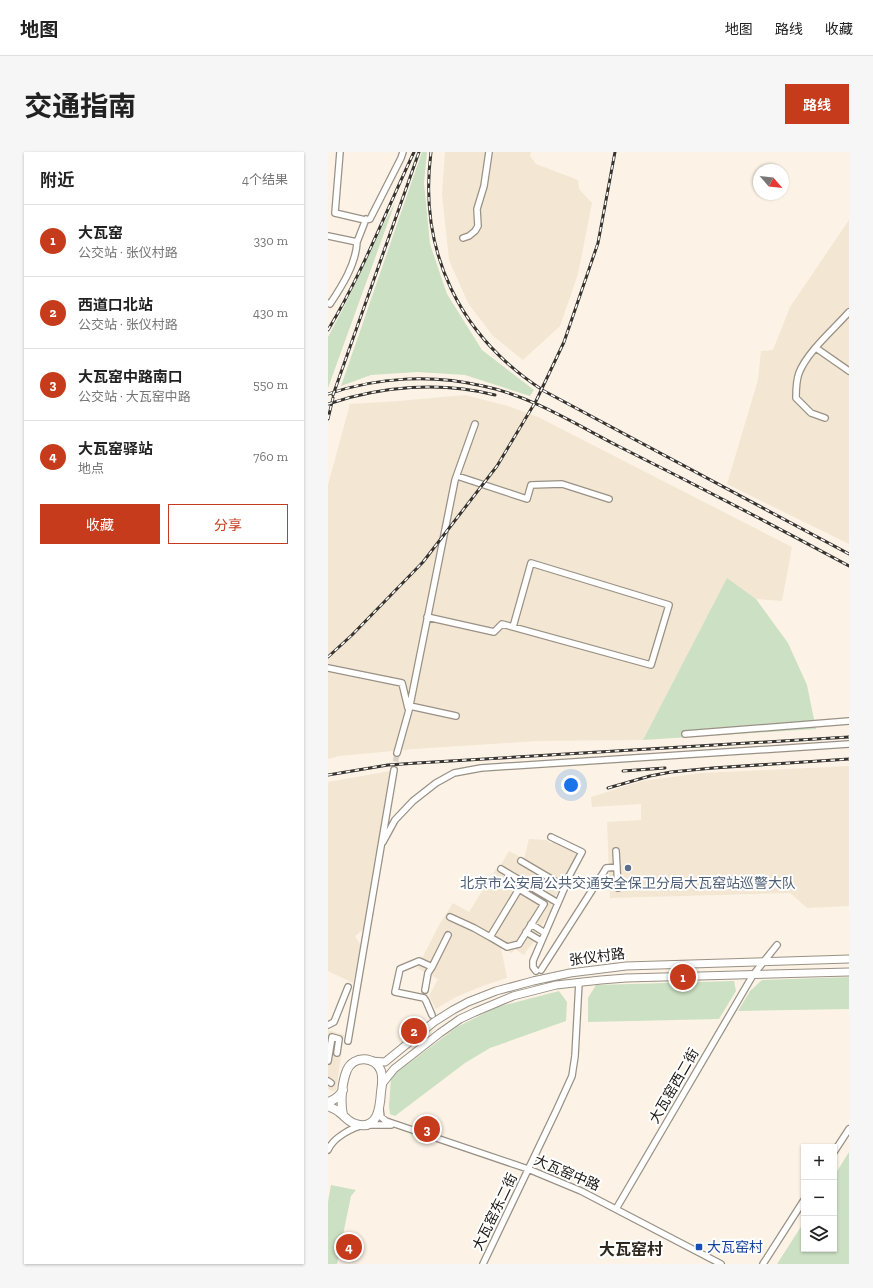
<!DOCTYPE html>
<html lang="zh">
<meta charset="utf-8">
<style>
:root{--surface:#fff;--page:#f6f6f6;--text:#222;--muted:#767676;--line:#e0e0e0;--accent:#c63b1c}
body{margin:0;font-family:"Zilla Slab","Noto Sans SC",serif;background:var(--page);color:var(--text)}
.controls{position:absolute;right:12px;bottom:12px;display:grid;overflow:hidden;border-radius:0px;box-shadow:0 1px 3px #0004}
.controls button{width:36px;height:36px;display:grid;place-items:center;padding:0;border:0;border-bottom:1px solid var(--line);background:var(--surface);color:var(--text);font:20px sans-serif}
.compass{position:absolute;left:425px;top:12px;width:36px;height:36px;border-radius:50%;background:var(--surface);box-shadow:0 1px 3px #0004;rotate:118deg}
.you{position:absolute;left:243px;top:633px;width:14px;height:14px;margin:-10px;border:3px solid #fff;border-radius:50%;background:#1a73e8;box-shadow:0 0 0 6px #1a73e833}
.badge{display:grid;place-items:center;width:26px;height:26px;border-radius:50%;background:var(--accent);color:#fff;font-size:13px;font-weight:700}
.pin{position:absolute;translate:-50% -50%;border:2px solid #fff;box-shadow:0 1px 4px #0006}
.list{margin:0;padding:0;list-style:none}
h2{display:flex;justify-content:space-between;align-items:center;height:52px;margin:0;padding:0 16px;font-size:17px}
h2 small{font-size:13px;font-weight:400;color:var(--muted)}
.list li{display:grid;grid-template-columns:26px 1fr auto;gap:12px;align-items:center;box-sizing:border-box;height:72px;padding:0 16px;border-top:1px solid var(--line)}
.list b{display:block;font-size:15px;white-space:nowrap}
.list p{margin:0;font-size:13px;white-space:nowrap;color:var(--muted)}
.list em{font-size:13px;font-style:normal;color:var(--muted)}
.actions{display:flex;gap:8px;padding:12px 16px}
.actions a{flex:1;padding:9px 0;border:1px solid var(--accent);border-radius:0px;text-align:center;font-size:14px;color:var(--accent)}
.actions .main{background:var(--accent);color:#fff}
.icon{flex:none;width:22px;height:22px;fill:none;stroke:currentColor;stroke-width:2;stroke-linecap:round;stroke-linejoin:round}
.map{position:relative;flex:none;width:521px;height:1112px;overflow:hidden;border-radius:0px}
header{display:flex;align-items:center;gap:24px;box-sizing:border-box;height:56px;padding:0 20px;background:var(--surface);border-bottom:1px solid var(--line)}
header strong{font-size:19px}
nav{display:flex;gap:22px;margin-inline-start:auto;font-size:14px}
.intro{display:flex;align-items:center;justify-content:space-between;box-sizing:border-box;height:96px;padding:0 24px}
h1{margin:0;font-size:28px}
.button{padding:10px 18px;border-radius:0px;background:var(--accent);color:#fff;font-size:14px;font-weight:700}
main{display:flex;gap:24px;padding:0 24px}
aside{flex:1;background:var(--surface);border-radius:0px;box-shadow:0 1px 3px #0004}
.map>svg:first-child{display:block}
</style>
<header>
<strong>地图</strong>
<nav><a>地图</a><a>路线</a><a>收藏</a></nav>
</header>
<div class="intro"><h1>交通指南</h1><a class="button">路线</a></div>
<main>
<aside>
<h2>附近<small>4个结果</small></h2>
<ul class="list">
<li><span class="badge">1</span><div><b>大瓦窑</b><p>公交站 · 张仪村路</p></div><em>330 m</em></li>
<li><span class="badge">2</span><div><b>西道口北站</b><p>公交站 · 张仪村路</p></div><em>430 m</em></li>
<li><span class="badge">3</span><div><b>大瓦窑中路南口</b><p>公交站 · 大瓦窑中路</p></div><em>550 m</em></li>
<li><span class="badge">4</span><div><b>大瓦窑驿站</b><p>地点</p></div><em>760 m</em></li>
</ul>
<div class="actions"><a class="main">收藏</a><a>分享</a></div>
</aside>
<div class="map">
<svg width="521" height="1112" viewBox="0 0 521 1112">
<rect width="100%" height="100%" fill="#fcf3e6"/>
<path fill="#f3e6d2" d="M 117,0 L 203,0 L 202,4 L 208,12 L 250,28 L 251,37 L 264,51 L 250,122 L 232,174 L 195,208 L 165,184 L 140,151 L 121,108 L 114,42 Z
M 521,68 L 521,392 L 399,332 L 430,228 L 433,199 L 445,198 L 462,155 Z
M 137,243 L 180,254 L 210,265 L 464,395 L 454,449 L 428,447 L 399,427 L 315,588 L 209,589 L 86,597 L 11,604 L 0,607 L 0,333 L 22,252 L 71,249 Z
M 521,614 L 521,754 L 479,756 L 462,741 L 282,746 L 279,670 L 313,668 L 313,652 L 264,655 L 263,645 L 314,629 L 374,621 Z
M 62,619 L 36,777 L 27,784 L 33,794 L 25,831 L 0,819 L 0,630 Z
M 201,687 L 218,688 L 223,691 L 225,688 L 250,703 L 234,730 L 233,735 L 223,751 L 224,757 L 213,775 L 203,795 L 202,794 L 196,803 L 187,797 L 184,801 L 173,796 L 179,826 L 157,833 L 128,845 L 108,857 L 101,844 L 110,827 L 89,816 L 111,773 L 125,751 L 141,760 L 168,717 L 172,714 L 181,699 L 196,707 Z
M 0,878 L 16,883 L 8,938 L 4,939 L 0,937 Z"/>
<path fill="#cce1c3" d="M 94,0 L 99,0 L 96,31 L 102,92 L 119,142 L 154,198 L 206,238 L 202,244 L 137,223 L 89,220 L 43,223 L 13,234 Z
M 67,51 L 0,236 L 0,185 L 17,153 L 58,67 Z
M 399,426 L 428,447 L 460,491 L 479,533 L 488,577 L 315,588 Z
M 521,825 L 521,857 L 410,859 L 422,839 L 434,828 Z
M 406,829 L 408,839 L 391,867 L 260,870 L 260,846 L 268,833 Z
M 231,839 L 239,850 L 238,869 L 162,896 L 137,911 L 67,964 L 62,962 L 61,954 L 63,927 L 68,921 L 129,875 L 169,855 Z
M 521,1000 L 521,1112 L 449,1112 L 476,1070 L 476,1097 L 506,1097 L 506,1024 Z
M 3,1033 L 28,1038 L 23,1044 L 9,1112 L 0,1112 L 0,1050 Z"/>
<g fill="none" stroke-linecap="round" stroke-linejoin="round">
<path stroke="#dad2c6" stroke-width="5.5" stroke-dasharray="5.5 3" stroke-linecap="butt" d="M 66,618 L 69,601"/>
<g stroke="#999185" stroke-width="8">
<path id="minor" d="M 12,0 L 7,61 L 37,68 L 42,67 L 73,6 L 75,0
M 0,84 L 29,90 L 38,67
M 135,86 L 141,84 L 147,79 L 150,74 L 149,57 L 156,34 L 161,0
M 0,151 L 2,152 C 14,134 28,112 29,90
M 488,196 L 521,219
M 497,266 L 483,261 L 468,246 C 468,238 468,229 471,221 C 479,200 506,177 521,160
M 129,324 L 199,347 L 203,333 L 234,332 L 281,347
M 99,465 L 166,480 L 174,472 L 323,513 L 341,453 L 203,411 L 185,475
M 0,516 L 74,531 L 80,556
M 82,554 L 128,564
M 357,582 L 521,569
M 69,601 L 81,558 L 127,328 L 147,272
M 223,685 L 254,700 L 239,728 L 237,735
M 55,690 L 67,668 L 85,649 L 108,631 L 126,621 L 153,616 L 521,592
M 288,699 L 290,736
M 193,709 L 237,735 L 205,809 L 205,815 L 208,819
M 173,717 L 230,751
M 191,737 L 216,752 L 191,792 L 179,795 L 162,785 Z
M 122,765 L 146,776 L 162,785
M 203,772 L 217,781
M 198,780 L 213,789
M 104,815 L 120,783
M 213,818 L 277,718 L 278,716 L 289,715
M 97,838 L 100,821 L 104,815 L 91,809 L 72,817 L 67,840 L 96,846 L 98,849 L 104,863
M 0,873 L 6,870 L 20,835
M 20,889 L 66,618
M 0,909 L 4,885 L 11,887 L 9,901
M 0,929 L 3,931
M 52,957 L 53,965 L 58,969 L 200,1017 L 253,1039 L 393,1112
M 0,998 C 5,986 24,975 37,973 C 45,973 54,973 63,973
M 506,1000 L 521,977
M 288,1057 L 425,823 L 449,793
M 155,1112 L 229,957 L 244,924 L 247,904 L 251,830
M 435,1112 L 476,1048"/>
</g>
<g stroke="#999185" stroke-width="9">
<path id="major" d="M 43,909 L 57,910 L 106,870 L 125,858 L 140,850 L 168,839 L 205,829 L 242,821 L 298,814 L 521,807
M 54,932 L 66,917 L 112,881 L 132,867 L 147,860 L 185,844 L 228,833 L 273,828 L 298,826 L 521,820"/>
</g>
<g stroke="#999185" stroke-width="10">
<path id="highway" d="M 0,950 C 7,948 11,945 15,938
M 0,954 C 4,956 8,957 11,960 C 17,964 20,970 28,972 C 50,979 52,955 53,940 C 54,934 55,926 53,919 C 47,904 26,903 19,918 C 14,930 12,950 15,963"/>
</g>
<use href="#minor" stroke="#fff" stroke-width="5.5"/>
<use href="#major" stroke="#fff" stroke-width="7"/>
<use href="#highway" stroke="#fff" stroke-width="8"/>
<g stroke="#37332e" stroke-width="3">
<path id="rail" d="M 103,0 C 90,100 132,185 216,239 L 521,402
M 0,178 C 34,122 58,59 86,0
M 0,242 C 50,225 104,222 155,234 C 203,244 247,272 290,294 C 368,333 445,373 521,414
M 5,243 L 91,0
M 0,252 C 53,234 113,229 167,243
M 0,267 L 5,246
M 0,505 L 24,483 L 95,410 L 169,314 L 208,249 L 236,190 L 270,91 L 287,0
M 295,619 L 337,616
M 0,623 L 60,613 L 89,611 L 521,585
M 280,636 L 322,624 L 343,620 L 385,616 L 521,607"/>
</g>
<use href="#rail" stroke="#fff" stroke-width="1.5" stroke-dasharray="4.5" stroke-linecap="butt"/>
</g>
<circle fill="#5c6f8a" stroke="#fff" stroke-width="1.5" cx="300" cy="716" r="4"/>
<rect fill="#1a4fb4" stroke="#fff" stroke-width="1.5" x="367" y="1091" width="8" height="8" rx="2"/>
<g text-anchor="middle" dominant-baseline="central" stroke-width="4" stroke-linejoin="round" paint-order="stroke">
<g font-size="14" fill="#4e5e75" stroke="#fff">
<text x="300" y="731">北京市公安局公共交通安全保卫分局大瓦窑站巡警大队</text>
</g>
<g font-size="14" fill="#181511" stroke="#fff">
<text transform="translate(269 805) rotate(-7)">张仪村路</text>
<text transform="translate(346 934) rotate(-60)">大瓦窑西二街</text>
<text transform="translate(239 1021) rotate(23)">大瓦窑中路</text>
<text transform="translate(167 1060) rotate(-64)">大瓦窑东二街</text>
</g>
<g font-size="14" fill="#164399" stroke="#fff" text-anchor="start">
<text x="379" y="1095">大瓦窑村</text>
</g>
<g font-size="16" font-weight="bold" fill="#2f281e" stroke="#fff">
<text x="303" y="1097">大瓦窑村</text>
</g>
</g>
</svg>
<div class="controls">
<button>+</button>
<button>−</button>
<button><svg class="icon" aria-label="layers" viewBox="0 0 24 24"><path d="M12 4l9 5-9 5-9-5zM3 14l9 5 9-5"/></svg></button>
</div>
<svg class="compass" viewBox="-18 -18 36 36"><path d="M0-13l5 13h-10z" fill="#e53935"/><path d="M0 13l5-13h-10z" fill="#767676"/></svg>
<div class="you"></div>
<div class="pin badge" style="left:355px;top:825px">1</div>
<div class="pin badge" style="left:86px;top:879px">2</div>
<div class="pin badge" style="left:99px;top:977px">3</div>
<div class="pin badge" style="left:21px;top:1095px">4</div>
</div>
</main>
